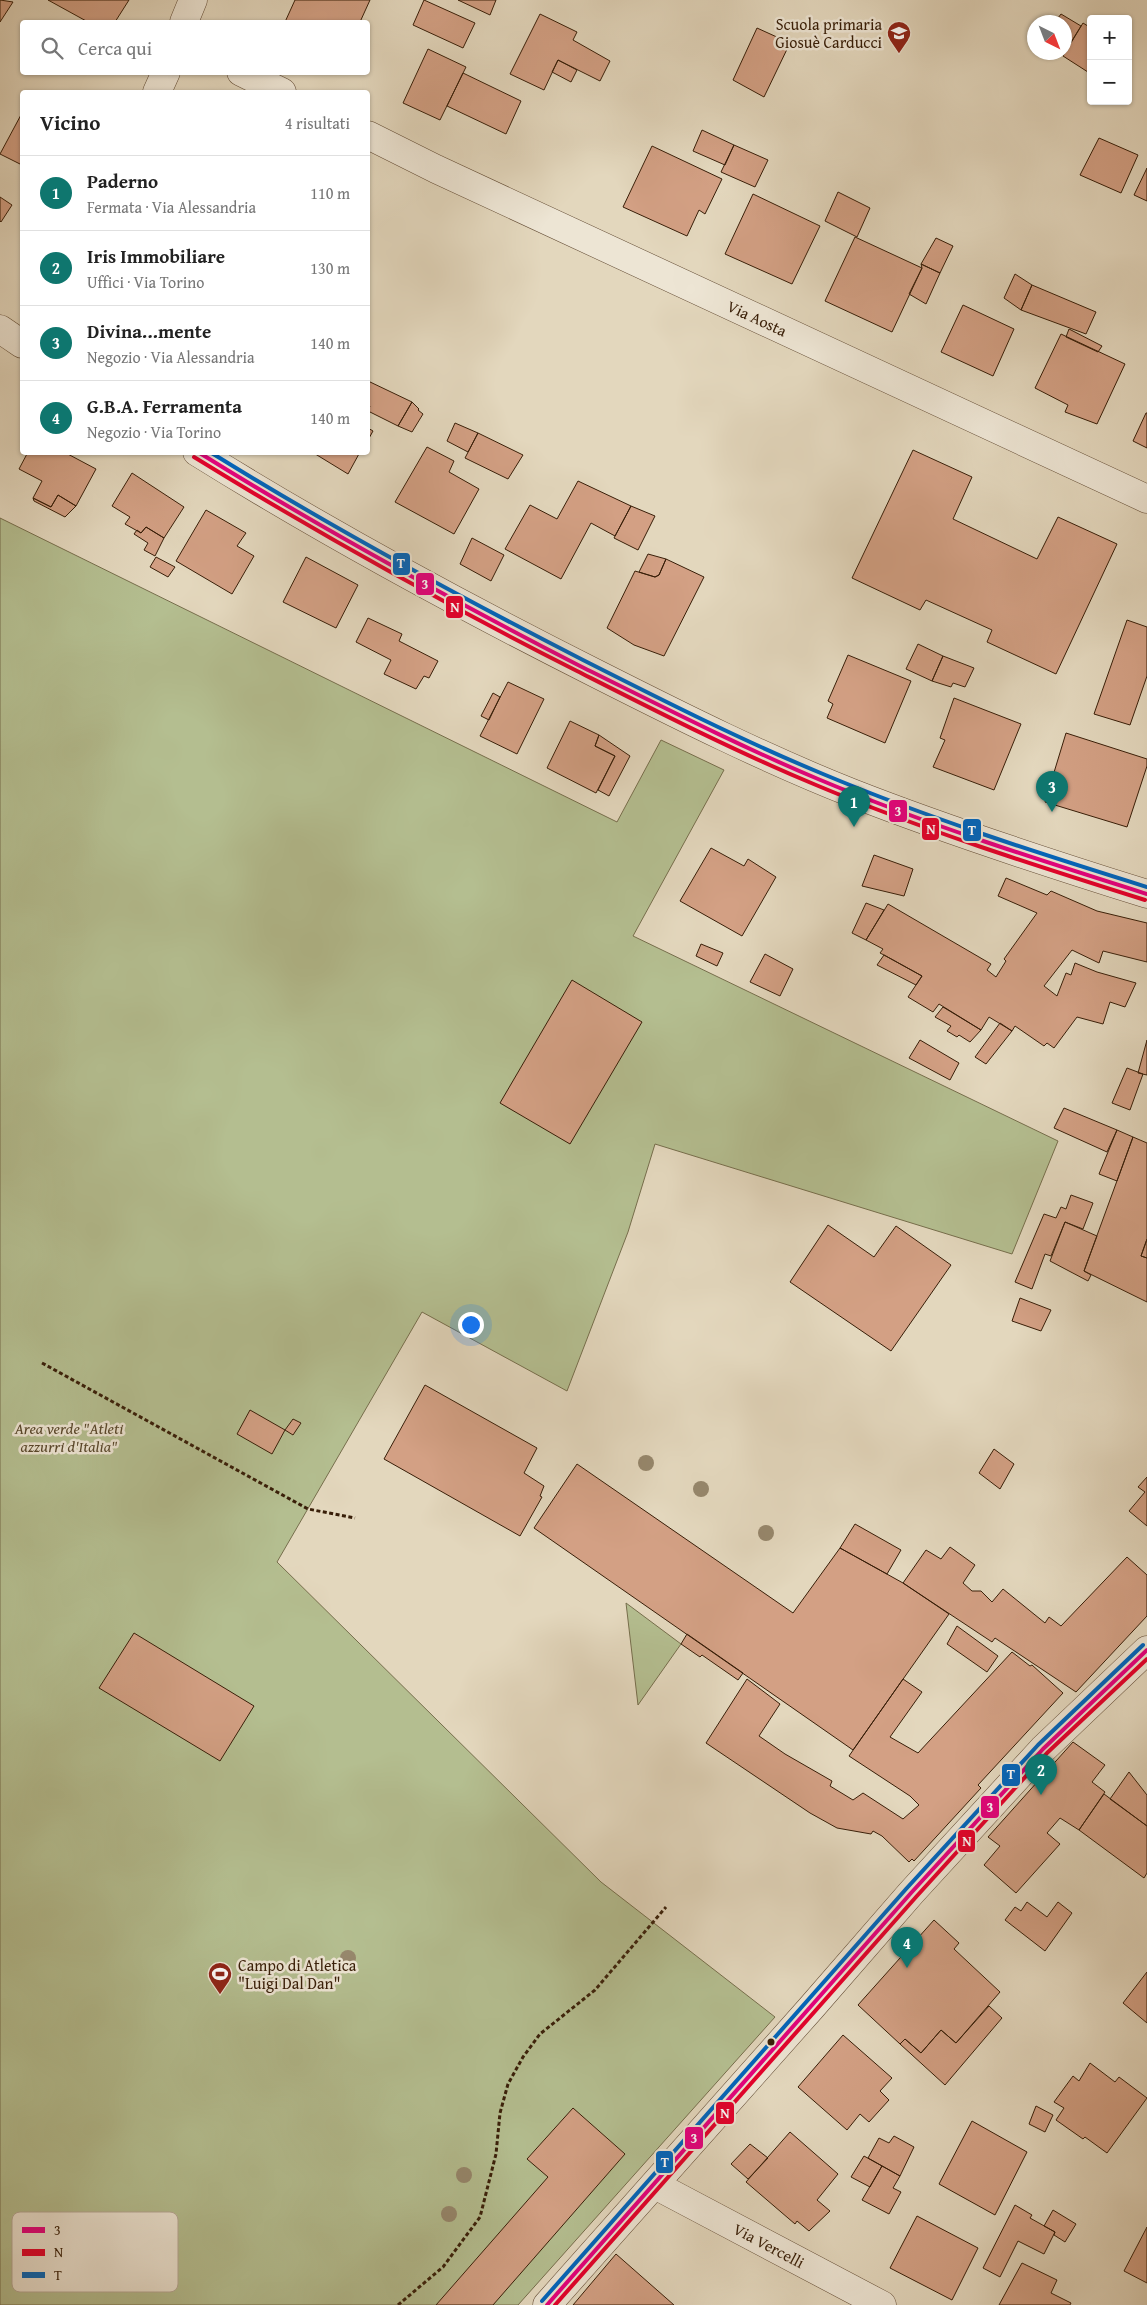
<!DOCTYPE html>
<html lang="it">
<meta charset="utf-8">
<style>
:root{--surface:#fff;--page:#f2f2f2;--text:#222;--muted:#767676;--line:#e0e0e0;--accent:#0f766e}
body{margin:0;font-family:"Gentium Book Plus",serif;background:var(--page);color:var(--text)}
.controls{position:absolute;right:15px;top:15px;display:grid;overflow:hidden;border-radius:5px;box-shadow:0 1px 4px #0004}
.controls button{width:45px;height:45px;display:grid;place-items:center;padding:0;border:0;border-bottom:1px solid var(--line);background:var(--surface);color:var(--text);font:25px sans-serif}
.compass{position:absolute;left:1027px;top:15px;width:45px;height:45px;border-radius:50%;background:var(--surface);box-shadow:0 1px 4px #0004;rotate:138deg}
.you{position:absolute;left:470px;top:1324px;width:18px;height:18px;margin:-12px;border:4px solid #fff;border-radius:50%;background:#1a73e8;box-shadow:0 0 0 8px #1a73e833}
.badge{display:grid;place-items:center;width:32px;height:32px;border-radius:50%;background:var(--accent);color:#fff;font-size:16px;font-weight:700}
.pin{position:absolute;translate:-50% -41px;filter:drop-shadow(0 1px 2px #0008)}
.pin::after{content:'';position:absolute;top:26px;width:18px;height:15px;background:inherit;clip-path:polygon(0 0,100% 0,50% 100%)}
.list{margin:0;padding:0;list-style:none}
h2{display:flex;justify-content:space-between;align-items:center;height:65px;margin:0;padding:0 20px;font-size:21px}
h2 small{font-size:16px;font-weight:400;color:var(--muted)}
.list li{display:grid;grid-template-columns:32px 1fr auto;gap:15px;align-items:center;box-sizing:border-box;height:75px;padding:0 20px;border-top:1px solid var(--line)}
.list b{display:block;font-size:19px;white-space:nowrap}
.list p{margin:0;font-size:16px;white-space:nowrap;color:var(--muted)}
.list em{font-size:16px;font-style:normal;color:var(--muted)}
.icon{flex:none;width:28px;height:28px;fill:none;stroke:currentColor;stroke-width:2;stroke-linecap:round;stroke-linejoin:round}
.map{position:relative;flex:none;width:1147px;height:2305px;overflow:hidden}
.search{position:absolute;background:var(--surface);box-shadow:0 1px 4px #0004;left:20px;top:20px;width:350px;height:55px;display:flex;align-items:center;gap:12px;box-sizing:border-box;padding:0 18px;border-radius:5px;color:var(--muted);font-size:19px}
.panel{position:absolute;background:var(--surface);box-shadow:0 1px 4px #0004;left:20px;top:90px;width:350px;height:365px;border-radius:5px}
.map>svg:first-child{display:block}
</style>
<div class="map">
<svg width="1147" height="2305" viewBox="0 0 1147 2305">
<rect width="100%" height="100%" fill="#e3d7bd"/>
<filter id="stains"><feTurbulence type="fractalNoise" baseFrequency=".004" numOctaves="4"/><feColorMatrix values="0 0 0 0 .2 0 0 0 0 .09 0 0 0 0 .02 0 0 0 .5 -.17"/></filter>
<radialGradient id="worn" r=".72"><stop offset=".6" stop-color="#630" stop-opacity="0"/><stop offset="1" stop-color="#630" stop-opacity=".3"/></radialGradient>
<path fill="#b4be90" stroke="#766e4c" d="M 0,518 L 617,822 L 661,740 L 724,770 L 633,936 L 1058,1141 L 1012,1254 L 655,1144 L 628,1232 L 567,1391 L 422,1312 L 277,1562 L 601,1882 L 775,2017 L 518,2305 L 0,2305 Z
M 626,1603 L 681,1644 L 638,1705 Z"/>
<path fill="#d3a084" stroke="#381e08" d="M 0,0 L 13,2 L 0,22 Z
M 48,0 L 129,0 L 115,22 L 88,22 Z
M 295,0 L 370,0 L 360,22 L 285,22 Z
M 424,0 L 475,23 L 463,48 L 413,25 Z
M 458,0 L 496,0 L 490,15 Z
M 540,14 L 577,32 L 573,40 L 610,61 L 600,81 L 558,60 L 544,90 L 510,74 Z
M 1061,14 L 1081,26 L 1065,52 L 1064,22 L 1055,22 Z
M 1083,23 L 1091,28 L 1091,74 L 1063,56 Z
M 757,28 L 790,43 L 764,97 L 733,80 Z
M 428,49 L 466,67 L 440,120 L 403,103 Z
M 558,60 L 577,70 L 571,82 L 552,72 Z
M 463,73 L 521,101 L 506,134 L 447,106 Z
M 22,113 L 22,165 L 0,154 Z
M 702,130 L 734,145 L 725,165 L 693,151 Z
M 1099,138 L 1138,155 L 1121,193 L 1080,175 Z
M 734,145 L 768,160 L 755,187 L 721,172 Z
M 652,146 L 722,179 L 705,214 L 699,210 L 687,236 L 623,207 Z
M 1147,168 L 1147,201 L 1134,195 Z
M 838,192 L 870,208 L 857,237 L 825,221 Z
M 753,194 L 820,226 L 792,284 L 725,254 Z
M 0,197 L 12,205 L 1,222 L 0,221 Z
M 855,237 L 922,268 L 892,332 L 825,301 Z
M 936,238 L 953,246 L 940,273 L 921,264 Z
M 921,264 L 940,273 L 926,304 L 909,294 L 922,268 Z
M 1015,274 L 1032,285 L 1021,310 L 1004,298 Z
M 1032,285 L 1096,312 L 1086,334 L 1021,310 Z
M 963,305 L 1014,329 L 993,376 L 941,352 Z
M 1069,329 L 1102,346 L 1098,352 L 1066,337 Z
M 1061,334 L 1125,364 L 1097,424 L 1065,412 L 1068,405 L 1035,388 Z
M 368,381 L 412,402 L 398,426 L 368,411 L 370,406 L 368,405 Z
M 412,402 L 419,409 L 418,410 L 423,414 L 412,432 L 398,426 Z
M 1146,413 L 1147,413 L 1147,448 L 1133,441 Z
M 455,423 L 478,433 L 468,452 L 447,441 Z
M 368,428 L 373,431 L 368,440 Z
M 478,433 L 523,455 L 508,479 L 465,458 Z
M 427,447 L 454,461 L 449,472 L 479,489 L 454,534 L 395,502 Z
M 913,450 L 972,477 L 953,519 L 1037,559 L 1058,517 L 1117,544 L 1056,674 L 987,642 L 992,630 L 926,600 L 920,610 L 852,578 Z
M 28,452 L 64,452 L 96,469 L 76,506 L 58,495 L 51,507 L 33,498 L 42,481 L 19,469 Z
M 312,452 L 360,452 L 348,474 Z
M 132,473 L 184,507 L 164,538 L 146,527 L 141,533 L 125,524 L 130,517 L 112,506 Z
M 578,481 L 631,506 L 615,536 L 591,523 L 561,579 L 505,549 L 530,505 L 557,519 Z
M 58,495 L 76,506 L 65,517 L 34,501 L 33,498 L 51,507 Z
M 631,506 L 655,516 L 638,550 L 614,538 Z
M 206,510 L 246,533 L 237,546 L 254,556 L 232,594 L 176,561 Z
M 146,527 L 164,538 L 155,556 L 144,550 L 148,543 L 134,534 L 137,530 L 141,533 Z
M 472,538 L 504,555 L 491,581 L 460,564 Z
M 648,554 L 666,559 L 659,575 L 655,577 L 639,572 Z
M 156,557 L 175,567 L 168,577 L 150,567 Z
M 306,557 L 358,585 L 336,628 L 283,602 Z
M 666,559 L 704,577 L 664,656 L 634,645 L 607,628 L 635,571 L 655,577 L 659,575 Z
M 368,618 L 402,634 L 399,641 L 438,661 L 429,678 L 424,676 L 416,689 L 384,674 L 391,660 L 356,642 Z
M 1127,620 L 1147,627 L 1147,676 L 1130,725 L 1094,714 Z
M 918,644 L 943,656 L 932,681 L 906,669 Z
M 848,655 L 911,681 L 885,743 L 827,718 L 833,704 L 828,701 Z
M 943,656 L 974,668 L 965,687 L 953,683 L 951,687 L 932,681 Z
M 508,682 L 544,699 L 517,754 L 480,736 Z
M 493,693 L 500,697 L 489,720 L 481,716 Z
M 954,698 L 1021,724 L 994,790 L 933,767 L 945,740 L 940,738 Z
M 570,721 L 599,735 L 595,746 L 615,756 L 596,793 L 547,768 Z
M 1066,733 L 1147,759 L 1147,766 L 1127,827 L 1045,802 Z
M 599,735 L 630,756 L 609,796 L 598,790 L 615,756 L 595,746 Z
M 711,848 L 744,866 L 748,859 L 776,877 L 742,936 L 680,901 Z
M 874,855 L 913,869 L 904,896 L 862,886 Z
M 1006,878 L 1047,895 L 1051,891 L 1097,911 L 1147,923 L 1147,962 L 1103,951 L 1099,963 L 1072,950 L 1044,986 L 1057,996 L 1066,973 L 1071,975 L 1075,963 L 1097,972 L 1136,983 L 1125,1007 L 1110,1002 L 1103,1024 L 1077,1017 L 1054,1048 L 1047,1043 L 1044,1046 L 1015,1026 L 1012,1031 L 989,1017 L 981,1030 L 939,1004 L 933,1012 L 908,997 L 922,976 L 884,955 L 880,953 L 883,949 L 866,940 L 888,904 L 991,964 L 987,970 L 996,977 L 1006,961 L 1004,959 L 1037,913 L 998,896 Z
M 866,903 L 884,910 L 866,940 L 852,933 Z
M 701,944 L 723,953 L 717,966 L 696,956 Z
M 765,954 L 793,969 L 780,996 L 750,982 Z
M 884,955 L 922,976 L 916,985 L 877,965 Z
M 572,980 L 642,1022 L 570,1144 L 500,1103 Z
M 943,1007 L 981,1030 L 970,1042 L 959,1035 L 957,1037 L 947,1031 L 951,1026 L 935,1017 Z
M 1000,1023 L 1012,1031 L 986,1064 L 975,1057 Z
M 920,1040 L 959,1063 L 950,1080 L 909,1058 Z
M 1147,1040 L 1147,1075 L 1138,1073 Z
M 1127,1068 L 1143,1074 L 1130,1110 L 1112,1103 Z
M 1064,1108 L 1117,1130 L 1107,1152 L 1054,1128 Z
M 1117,1130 L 1133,1137 L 1117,1181 L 1099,1174 Z
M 1133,1137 L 1147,1143 L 1147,1239 L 1141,1256 L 1147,1258 L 1147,1302 L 1084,1271 Z
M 1071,1195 L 1093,1203 L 1083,1229 L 1065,1222 L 1051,1256 L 1045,1254 L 1032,1289 L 1015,1282 L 1044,1214 L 1056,1218 L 1061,1207 L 1066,1209 Z
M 1065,1222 L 1097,1236 L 1084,1271 L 1091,1275 L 1088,1281 L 1050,1261 Z
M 828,1225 L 874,1257 L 896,1226 L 951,1265 L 891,1351 L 790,1282 Z
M 1147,1239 L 1147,1258 L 1141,1256 Z
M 1020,1298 L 1051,1310 L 1041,1331 L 1012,1321 Z
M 425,1385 L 537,1448 L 524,1473 L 544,1486 L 540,1496 L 542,1497 L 520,1536 L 384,1459 Z
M 250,1410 L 285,1430 L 272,1454 L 237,1434 Z
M 293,1419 L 301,1423 L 293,1435 L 285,1430 Z
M 994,1449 L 1014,1464 L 1000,1489 L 979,1473 Z
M 577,1464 L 793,1613 L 840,1548 L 903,1583 L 949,1614 L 853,1750 L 534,1528 Z
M 1147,1477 L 1147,1526 L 1129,1511 L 1145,1492 L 1138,1487 Z
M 855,1524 L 901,1550 L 887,1574 L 840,1548 Z
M 950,1547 L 975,1565 L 963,1583 L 972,1591 L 981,1591 L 992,1602 L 1003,1589 L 1045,1623 L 1049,1617 L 1061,1626 L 1127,1557 L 1147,1575 L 1147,1616 L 1076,1692 L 995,1638 L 992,1642 L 903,1583 L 926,1550 L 941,1559 Z
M 957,1626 L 998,1656 L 987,1672 L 947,1644 Z
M 134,1633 L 254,1706 L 220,1761 L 99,1688 Z
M 687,1634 L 743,1673 L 738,1680 L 702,1655 L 700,1657 L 681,1644 Z
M 1012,1652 L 1030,1666 L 1032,1665 L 1063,1693 L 978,1785 L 981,1788 L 914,1861 L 912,1859 L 909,1862 L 882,1836 L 873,1831 L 871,1834 L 837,1828 L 810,1813 L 706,1743 L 747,1679 L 780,1704 L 759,1736 L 785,1754 L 832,1781 L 830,1786 L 853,1800 L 863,1793 L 903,1819 L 919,1805 L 910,1796 L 849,1756 L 903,1679 L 922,1692 L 890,1737 L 918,1753 Z
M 1073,1742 L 1105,1765 L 1092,1782 L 1105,1792 L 1079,1830 L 1060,1818 L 1047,1833 L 1060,1844 L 1016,1893 L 984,1865 L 1000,1846 L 988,1837 Z
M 1129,1772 L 1147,1795 L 1147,1826 L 1110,1799 Z
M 1104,1794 L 1147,1826 L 1147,1873 L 1144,1878 L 1079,1830 Z
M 1027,1902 L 1047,1917 L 1058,1902 L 1072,1913 L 1045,1951 L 1005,1920 L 1015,1907 L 1021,1911 Z
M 934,1920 L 959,1943 L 954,1949 L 1000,1992 L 956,2043 L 941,2030 L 921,2053 L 905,2039 L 900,2044 L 858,2005 Z
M 1147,1972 L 1147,2023 L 1123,2003 Z
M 989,2006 L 1002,2018 L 945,2085 L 900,2044 L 905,2039 L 921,2053 L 941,2030 L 956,2043 Z
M 843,2035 L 892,2078 L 880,2091 L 889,2100 L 869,2122 L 860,2114 L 847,2130 L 798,2087 Z
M 1090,2063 L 1115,2082 L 1119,2077 L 1147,2098 L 1107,2153 L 1085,2137 L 1083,2139 L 1056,2120 L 1064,2108 L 1054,2102 L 1073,2076 L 1079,2081 Z
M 1036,2106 L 1053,2115 L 1045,2132 L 1029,2124 Z
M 573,2108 L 625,2154 L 493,2305 L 436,2305 L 548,2177 L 527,2159 Z
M 972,2121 L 1027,2152 L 995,2215 L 939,2184 Z
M 790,2132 L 838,2174 L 817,2200 L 830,2211 L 809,2231 L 797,2221 L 795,2224 L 746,2182 Z
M 894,2136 L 914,2147 L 900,2176 L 868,2158 L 879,2138 L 889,2143 Z
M 750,2144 L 768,2158 L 748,2179 L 731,2164 Z
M 864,2156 L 882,2166 L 870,2187 L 851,2177 Z
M 882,2166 L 900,2176 L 893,2188 L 901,2192 L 889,2214 L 862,2200 Z
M 1015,2205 L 1032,2215 L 1030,2218 L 1055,2232 L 1044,2254 L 1018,2241 L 1000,2277 L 983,2268 Z
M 1053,2210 L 1076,2224 L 1065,2242 L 1054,2235 L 1055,2232 L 1044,2226 Z
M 917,2216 L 978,2248 L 952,2300 L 890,2268 Z
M 1147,2227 L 1147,2283 L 1124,2271 Z
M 616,2254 L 674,2305 L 573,2305 Z
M 1022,2263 L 1057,2280 L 1051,2293 L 1071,2303 L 1070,2305 L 999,2305 Z"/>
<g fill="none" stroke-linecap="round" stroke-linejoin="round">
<g stroke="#634c35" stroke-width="29">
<g id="street">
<path d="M 184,22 L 193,0"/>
<path d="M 241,72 L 282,92"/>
<path d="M 157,92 L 166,72"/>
<path id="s1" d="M 368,135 L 436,169 L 1147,499"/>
<path d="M 0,329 L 22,344"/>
<path d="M 197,452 C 327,533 462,606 599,675 C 682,717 766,759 852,793 C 949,831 1048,863 1147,894"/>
<path id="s2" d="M 655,2185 L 882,2305"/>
<path d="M 547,2305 L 811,2008 L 911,1893 L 1043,1749 L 1147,1650"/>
</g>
</g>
<path stroke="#381e08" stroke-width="3" stroke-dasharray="4 2.5" stroke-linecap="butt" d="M 42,1363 L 308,1509 L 355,1518
M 398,2305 L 443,2267 L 480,2217 L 496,2154 L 500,2113 L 508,2084 L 523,2057 L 540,2034 L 595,1990 L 666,1907"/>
<use href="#street" stroke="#ede5d4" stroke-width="28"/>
<g stroke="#ede5d4" stroke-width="8">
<path id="bus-1" d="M 198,452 C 322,529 450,599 580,666 C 659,705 737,745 818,779 C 925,824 1036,859 1147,894
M 547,2305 L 911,1893 L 1043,1749 L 1147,1650"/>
</g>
<g stroke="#ede5d4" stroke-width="8">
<path id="bus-2" d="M 194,457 C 319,534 447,605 577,671 C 656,711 734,751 816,785 C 923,830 1034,865 1145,900
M 555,2305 L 916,1897 L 1047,1753 L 1147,1659"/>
</g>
<g stroke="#ede5d4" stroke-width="8">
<path id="bus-3" d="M 210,452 C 331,527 456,595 583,660 C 662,700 741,740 823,774 C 928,818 1038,853 1147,887
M 542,2301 L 906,1889 L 1038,1745 L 1143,1645"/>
</g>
<use href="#bus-1" stroke="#e5007d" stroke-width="4"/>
<use href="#bus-2" stroke="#e4002b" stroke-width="4"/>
<use href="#bus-3" stroke="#0065bd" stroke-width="4"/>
</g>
<g fill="#96876c">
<circle cx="646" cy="1463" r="8"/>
<circle cx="701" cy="1489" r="8"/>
<circle cx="766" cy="1533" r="8"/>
<circle cx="348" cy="1958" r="8"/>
<circle cx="464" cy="2175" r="8"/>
<circle cx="449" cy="2214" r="8"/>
</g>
<defs>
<g id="school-pin" transform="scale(1.25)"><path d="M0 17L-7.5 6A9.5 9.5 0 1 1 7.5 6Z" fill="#8f2418" stroke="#ede5d4"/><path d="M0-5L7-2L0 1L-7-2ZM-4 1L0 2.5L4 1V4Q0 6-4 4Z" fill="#fff"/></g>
<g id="stadium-pin" transform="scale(1.25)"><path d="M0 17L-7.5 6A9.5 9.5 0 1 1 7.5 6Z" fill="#8f2418" stroke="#ede5d4"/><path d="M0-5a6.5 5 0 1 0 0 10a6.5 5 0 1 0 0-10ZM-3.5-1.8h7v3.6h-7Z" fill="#fff"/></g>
</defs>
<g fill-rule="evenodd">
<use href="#school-pin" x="899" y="33"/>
<use href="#stadium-pin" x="220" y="1974"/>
</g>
<circle fill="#381e08" stroke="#ede5d4" stroke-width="2" cx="771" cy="2042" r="4.5"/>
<g text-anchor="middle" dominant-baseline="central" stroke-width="5" stroke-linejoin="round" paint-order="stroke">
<g font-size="16" fill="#381e08" stroke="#ede5d4" text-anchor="end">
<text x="882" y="24">Scuola primaria<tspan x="882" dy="18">Giosuè Carducci</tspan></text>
<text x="238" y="1965" text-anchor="start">Campo di Atletica<tspan x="238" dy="18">"Luigi Dal Dan"</tspan></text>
</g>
<g font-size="16" fill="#381e08" stroke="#ede5d4">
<text stroke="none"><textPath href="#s1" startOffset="430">Via Aosta</textPath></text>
<text stroke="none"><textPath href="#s2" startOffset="129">Via Vercelli</textPath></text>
</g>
<g font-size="16" font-style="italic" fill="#57462a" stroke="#ede5d4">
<text x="69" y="1428">Area verde "Atleti<tspan x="69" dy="18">azzurri d'Italia"</tspan></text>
</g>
</g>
<rect x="12" y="2212" width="166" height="80" rx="8" fill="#ede5d4" stroke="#b7a997" stroke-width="1"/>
<rect x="22" y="2227" width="23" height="6" fill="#e5007d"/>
<rect x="22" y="2249" width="23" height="7" fill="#e4002b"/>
<rect x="22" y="2272" width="23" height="6" fill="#0065bd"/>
<g font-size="14" fill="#381e08">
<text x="54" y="2235">3</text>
<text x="54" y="2257">N</text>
<text x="54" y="2280">T</text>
</g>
<g stroke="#ede5d4" stroke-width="2">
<rect x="392" y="552" width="19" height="24" rx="5" fill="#0065bd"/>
<rect x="415" y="572" width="20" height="24" rx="5" fill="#e5007d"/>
<rect x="445" y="595" width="19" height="24" rx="5" fill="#e4002b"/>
<rect x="888" y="799" width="20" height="24" rx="5" fill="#e5007d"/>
<rect x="921" y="817" width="19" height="24" rx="5" fill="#e4002b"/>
<rect x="962" y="818" width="20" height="24" rx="5" fill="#0065bd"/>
<rect x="1001" y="1763" width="20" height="24" rx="5" fill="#0065bd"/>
<rect x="980" y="1795" width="20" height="24" rx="5" fill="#e5007d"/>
<rect x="957" y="1829" width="19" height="24" rx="5" fill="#e4002b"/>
<rect x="715" y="2101" width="20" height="24" rx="5" fill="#e4002b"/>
<rect x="684" y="2126" width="20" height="24" rx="5" fill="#e5007d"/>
<rect x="655" y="2150" width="19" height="24" rx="5" fill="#0065bd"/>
</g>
<g font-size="14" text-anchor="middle" font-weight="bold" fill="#fff">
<text x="401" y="568">T</text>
<text x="425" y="589">3</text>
<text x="455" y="612">N</text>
<text x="898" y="816">3</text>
<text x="931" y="834">N</text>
<text x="972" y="835">T</text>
<text x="1011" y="1779">T</text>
<text x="990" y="1812">3</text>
<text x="967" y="1846">N</text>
<text x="725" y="2118">N</text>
<text x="694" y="2143">3</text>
<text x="665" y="2167">T</text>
</g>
<rect width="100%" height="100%" filter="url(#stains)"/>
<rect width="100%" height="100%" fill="url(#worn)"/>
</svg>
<div class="controls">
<button>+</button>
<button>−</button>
</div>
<svg class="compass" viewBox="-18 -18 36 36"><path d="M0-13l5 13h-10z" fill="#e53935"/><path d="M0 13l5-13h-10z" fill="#767676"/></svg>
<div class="you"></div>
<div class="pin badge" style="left:854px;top:827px">1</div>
<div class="pin badge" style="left:1041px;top:1795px">2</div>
<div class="pin badge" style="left:1052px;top:812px">3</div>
<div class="pin badge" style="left:907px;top:1968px">4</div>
<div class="search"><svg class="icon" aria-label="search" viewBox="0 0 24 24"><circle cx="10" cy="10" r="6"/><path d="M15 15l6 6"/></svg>Cerca qui</div>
<section class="panel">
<h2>Vicino<small>4 risultati</small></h2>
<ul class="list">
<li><span class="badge">1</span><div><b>Paderno</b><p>Fermata · Via Alessandria</p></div><em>110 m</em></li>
<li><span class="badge">2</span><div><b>Iris Immobiliare</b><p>Uffici · Via Torino</p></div><em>130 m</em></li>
<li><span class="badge">3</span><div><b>Divina...mente</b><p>Negozio · Via Alessandria</p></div><em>140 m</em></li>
<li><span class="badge">4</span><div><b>G.B.A. Ferramenta</b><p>Negozio · Via Torino</p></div><em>140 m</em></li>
</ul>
</section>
</div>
